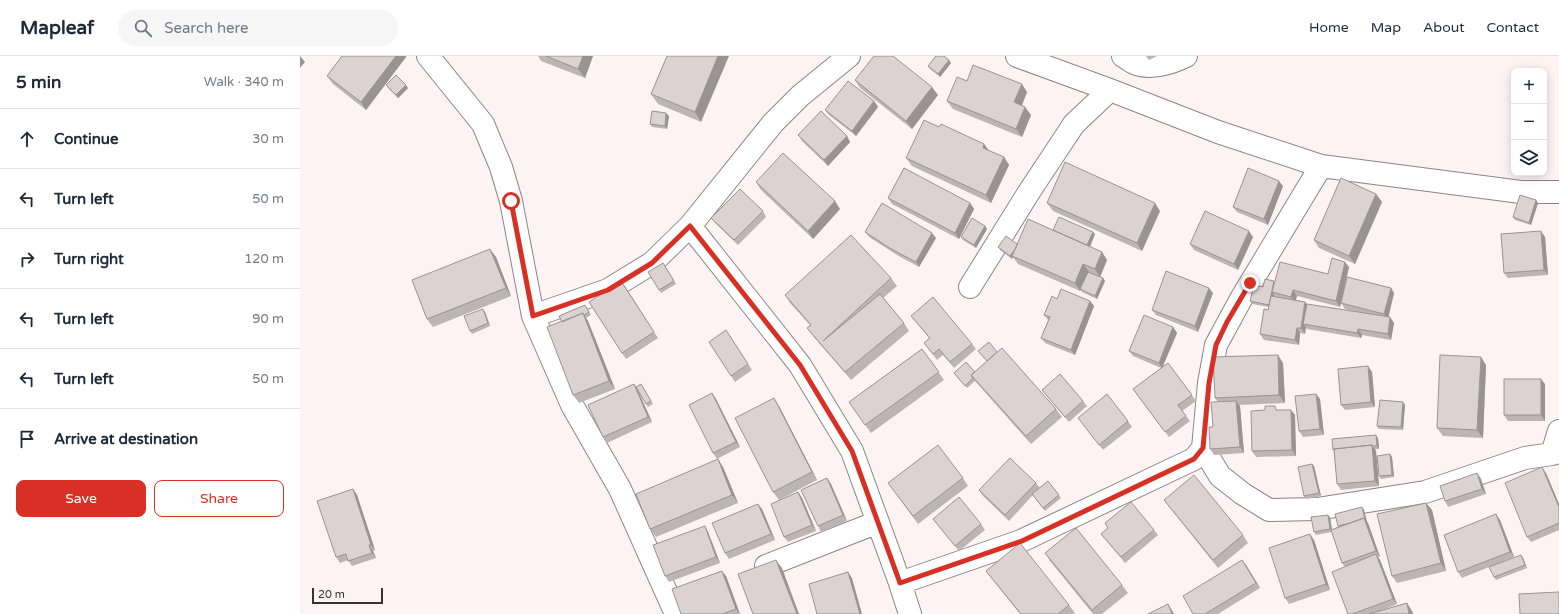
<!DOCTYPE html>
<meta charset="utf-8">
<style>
:root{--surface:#fff;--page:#f6f6f7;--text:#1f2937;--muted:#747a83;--line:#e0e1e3;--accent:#d93025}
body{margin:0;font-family:"Varela Round",sans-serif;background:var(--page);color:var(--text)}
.controls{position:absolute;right:12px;top:12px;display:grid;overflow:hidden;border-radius:8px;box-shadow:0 2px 10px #0003}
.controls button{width:36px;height:36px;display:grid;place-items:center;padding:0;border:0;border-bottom:1px solid var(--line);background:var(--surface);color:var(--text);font:20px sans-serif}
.scale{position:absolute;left:12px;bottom:10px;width:71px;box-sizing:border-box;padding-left:4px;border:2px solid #363233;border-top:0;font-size:11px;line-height:14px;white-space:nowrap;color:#363233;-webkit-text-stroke:3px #fef3f4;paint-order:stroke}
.stop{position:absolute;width:12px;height:12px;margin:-9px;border:3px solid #d93025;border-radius:50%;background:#fff}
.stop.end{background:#d93025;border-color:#fff;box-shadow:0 1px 4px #0008}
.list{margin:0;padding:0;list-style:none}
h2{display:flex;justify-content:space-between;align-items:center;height:52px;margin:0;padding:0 16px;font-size:17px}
h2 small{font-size:13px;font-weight:400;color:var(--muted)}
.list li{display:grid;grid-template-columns:26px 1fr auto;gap:12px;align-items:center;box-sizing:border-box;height:60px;padding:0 16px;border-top:1px solid var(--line)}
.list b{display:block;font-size:15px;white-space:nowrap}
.list em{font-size:13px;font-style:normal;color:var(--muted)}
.actions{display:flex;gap:8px;padding:12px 16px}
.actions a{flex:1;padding:9px 0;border:1px solid var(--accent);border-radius:8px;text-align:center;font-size:14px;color:var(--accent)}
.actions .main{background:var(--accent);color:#fff}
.icon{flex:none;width:22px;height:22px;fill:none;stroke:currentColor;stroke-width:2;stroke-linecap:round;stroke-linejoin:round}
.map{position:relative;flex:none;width:1259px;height:558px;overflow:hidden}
header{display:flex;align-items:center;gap:24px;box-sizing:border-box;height:56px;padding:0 20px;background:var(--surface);border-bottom:1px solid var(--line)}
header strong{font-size:19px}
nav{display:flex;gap:22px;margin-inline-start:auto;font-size:14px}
.search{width:280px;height:36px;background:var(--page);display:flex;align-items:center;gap:10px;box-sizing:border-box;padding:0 14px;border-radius:22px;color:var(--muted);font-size:15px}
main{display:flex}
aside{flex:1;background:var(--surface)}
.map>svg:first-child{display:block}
</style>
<header>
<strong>Mapleaf</strong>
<div class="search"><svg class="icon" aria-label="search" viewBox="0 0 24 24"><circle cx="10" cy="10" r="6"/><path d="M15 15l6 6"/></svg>Search here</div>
<nav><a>Home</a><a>Map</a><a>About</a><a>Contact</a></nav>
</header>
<main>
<aside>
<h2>5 min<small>Walk · 340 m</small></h2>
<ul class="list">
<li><svg class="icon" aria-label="ahead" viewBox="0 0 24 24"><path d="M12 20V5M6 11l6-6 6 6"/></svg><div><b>Continue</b></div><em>30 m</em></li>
<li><svg class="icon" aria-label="left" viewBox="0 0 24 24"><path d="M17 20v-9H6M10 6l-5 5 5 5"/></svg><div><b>Turn left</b></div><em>50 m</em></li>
<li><svg class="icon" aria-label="right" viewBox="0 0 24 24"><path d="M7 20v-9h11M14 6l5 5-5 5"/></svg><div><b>Turn right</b></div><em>120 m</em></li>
<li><svg class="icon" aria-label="left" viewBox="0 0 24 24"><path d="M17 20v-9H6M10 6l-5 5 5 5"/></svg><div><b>Turn left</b></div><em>90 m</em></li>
<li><svg class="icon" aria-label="left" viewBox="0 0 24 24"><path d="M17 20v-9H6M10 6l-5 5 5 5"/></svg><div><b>Turn left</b></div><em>50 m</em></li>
<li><svg class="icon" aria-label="arrive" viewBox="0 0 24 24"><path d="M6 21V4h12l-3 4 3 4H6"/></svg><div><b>Arrive at destination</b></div></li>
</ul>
<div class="actions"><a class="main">Save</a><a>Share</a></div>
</aside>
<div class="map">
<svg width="1259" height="558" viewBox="0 0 1259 558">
<rect width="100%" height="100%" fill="#fef3f4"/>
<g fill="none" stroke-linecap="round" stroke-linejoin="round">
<g stroke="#8d8485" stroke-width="24">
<path id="minor" d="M 128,0 L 183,68 L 201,111 L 211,145 L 233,260 L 272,349 L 320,433 L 376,558
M 717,0 L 810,34 L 918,76 L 1021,110 L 1221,136 L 1259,136
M 823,0 C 827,2 830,5 834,7 C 850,14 872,7 886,0
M 390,170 L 500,309 L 552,395 L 600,527 L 610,558
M 670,231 L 729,136 L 774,68 L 810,34
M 233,260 L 308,234 L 352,207 L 390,170 L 473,67 L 500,40 L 549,0
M 903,392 L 920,420 L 943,438 L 969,454 L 1017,453 L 1125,436 L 1225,402 L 1252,398 L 1259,396
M 1252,398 L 1259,375
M 466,510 L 578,466
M 600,527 L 721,485 L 894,403 L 903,392 L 909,327 L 916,289 L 941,243 L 1021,110"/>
</g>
<use href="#minor" stroke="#fff" stroke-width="22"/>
</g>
<path fill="#bdb5b5" d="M 42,0 L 106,0 L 106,1 L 66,54 L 33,28 L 27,20 Z
M 238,0 L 293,0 L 285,22 L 241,5 Z
M 367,0 L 401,66 L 358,48 L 351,38 Z
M 846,0 L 857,0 L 849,4 Z
M 651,7 L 640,21 L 630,13 L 628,10 Z
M 555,24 L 638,39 L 612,73 L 560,32 Z
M 667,25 L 727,36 L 722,49 L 731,59 L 722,81 L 653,53 L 647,45 Z
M 86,29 L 108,32 L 98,42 L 88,32 Z
M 574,45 L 578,51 L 556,80 L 529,59 L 525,54 Z
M 366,57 L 369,60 L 367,73 L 352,71 L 350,68 Z
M 639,71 L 684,88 L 689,95 L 704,101 L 709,109 L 691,147 L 612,110 L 606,102 Z
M 498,79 L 547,80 L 550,86 L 528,110 L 502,85 Z
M 456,126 L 540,153 L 513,183 L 461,134 Z
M 983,130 L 968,169 L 937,156 L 933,151 Z
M 1076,138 L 1082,146 L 1055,208 L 1019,192 L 1014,184 Z
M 588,142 L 670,147 L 674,153 L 659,183 L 592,148 Z
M 747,147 L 860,155 L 842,195 L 753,155 Z
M 1238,147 L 1231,169 L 1215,164 L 1213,161 Z
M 463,155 L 466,161 L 438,189 L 415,167 L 411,162 Z
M 685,170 L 687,173 L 676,192 L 663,184 L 661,181 Z
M 753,174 L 795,178 L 790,191 L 802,196 L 807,204 L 800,221 L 803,222 L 805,225 L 797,243 L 782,236 L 781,234 L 780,235 L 718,208 L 713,201 L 712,203 L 700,194 L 698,191 L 717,188 Z
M 565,176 L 636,182 L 619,211 L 597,199 L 569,181 Z
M 953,181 L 938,214 L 894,194 L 890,188 Z
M 1245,181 L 1248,219 L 1208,222 L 1204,217 Z
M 196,201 L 211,240 L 133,271 L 127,263 Z
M 365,210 L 376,228 L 361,237 L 359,234 Z
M 1049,211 L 1040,251 L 997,240 L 996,244 L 1005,246 L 1007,248 L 1061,257 L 1045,253 L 1041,247 L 1091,232 L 1094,237 L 1088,261 L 1094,267 L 1091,284 L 1062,279 L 1061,282 L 1007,273 L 1006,271 L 1005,278 L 1000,277 L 999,289 L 964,284 L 960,278 L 969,251 L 952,248 L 950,245 L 975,226 L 1028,218 Z
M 591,222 L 597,230 L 583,242 L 604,267 L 609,275 L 551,324 L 513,280 L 507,272 L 510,269 L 490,247 L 485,239 Z
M 325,230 L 358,282 L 326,303 L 322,297 Z
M 913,237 L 898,276 L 856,259 L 852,254 Z
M 757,243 L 790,245 L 794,250 L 775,299 L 745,287 L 741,282 L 748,264 L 744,259 Z
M 287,251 L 291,259 L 286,262 L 288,265 L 315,333 L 279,347 L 273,339 L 262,266 Z
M 185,256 L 190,270 L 172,278 L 170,275 Z
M 611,260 L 672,288 L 676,293 L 654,312 L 643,299 L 637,304 L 624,287 L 629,282 Z
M 873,271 L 877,277 L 863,310 L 868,307 L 896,345 L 882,355 L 890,365 L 869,381 L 833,333 L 861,312 L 833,300 L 829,295 Z
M 430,280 L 452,314 L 435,326 L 431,320 Z
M 622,293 L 644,324 L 571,377 L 549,346 Z
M 678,295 L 697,296 L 756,353 L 762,361 L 731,388 L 675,325 L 667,332 L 654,317 L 675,316 L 687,305 Z
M 983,307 L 985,347 L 939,349 L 940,350 L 944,397 L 914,399 L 910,393 L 918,346 L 915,342 Z
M 1186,309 L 1183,382 L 1143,380 L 1137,372 Z
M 1072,316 L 1075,351 L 1045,354 L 1041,349 Z
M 341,328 L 353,348 L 348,351 L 338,334 L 352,366 L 307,387 L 303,381 L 336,331 Z
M 1245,328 L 1245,365 L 1208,365 L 1204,359 Z
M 742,334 L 783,345 L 787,350 L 769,366 L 746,339 Z
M 412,337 L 416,343 L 440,391 L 417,403 L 413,397 Z
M 1016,338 L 1020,343 L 1024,379 L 1003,381 L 999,375 Z
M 1105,349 L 1103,374 L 1079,373 L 1077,370 Z
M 479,350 L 517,424 L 479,444 L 473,436 Z
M 978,354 L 991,354 L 995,359 L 996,400 L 956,401 L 952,395 Z
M 778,362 L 828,365 L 832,371 L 803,394 Z
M 1078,382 L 1079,393 L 1075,393 L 1076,395 L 1079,430 L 1041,434 L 1037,428 L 1034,395 L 1033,394 Z
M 1090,398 L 1092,401 L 1094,421 L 1081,423 L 1079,420 Z
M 1014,410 L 1021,440 L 1006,443 L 1004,440 Z
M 423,411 L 438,447 L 356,481 L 350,473 Z
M 1177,417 L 1181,423 L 1186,438 L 1148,451 L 1145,445 Z
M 1246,417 L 1259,448 L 1259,474 L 1231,486 L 1227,481 Z
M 527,422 L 531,428 L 547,465 L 521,476 L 518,470 Z
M 663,422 L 668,430 L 618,468 L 594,435 Z
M 748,425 L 761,442 L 745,455 L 733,439 L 709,465 L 683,440 L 679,434 L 736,427 L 740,432 Z
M 53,433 L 57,439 L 75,494 L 73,495 L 76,502 L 52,510 L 48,504 L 40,507 L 36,501 Z
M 498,436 L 502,442 L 516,475 L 488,486 L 484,481 Z
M 864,444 L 943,479 L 948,487 L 918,512 L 870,452 Z
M 1126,447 L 1132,454 L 1146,515 L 1097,527 L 1092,520 Z
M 1062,451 L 1064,454 L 1067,466 L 1068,467 L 1080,501 L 1078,501 L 1080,504 L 1097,548 L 1080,555 L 1112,555 L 1113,558 L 1048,558 L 1045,511 L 1042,507 L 1032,476 L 1016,479 L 1014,476 L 1030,461 L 1032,473 L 1038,471 L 1038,470 Z
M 462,453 L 475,484 L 429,503 L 425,497 Z
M 633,463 L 681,468 L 685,474 L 659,495 Z
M 1200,464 L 1214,501 L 1162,522 L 1158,516 Z
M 805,467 L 854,474 L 858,479 L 825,507 L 801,478 L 808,472 Z
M 405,470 L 408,476 L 420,507 L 369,526 L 365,520 Z
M 1014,484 L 1030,534 L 989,548 L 985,542 Z
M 745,497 L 822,529 L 828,537 L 802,558 L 793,558 L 750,505 Z
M 1221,499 L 1223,502 L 1227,512 L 1196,524 L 1194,521 Z
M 946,509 L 960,532 L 918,558 L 893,558 Z
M 686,515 L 769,549 L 775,557 L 773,558 L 720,558 L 692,523 Z
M 426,520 L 440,558 L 381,558 Z"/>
<path fill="#9a9393" d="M 0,0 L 5,6 L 0,12 Z
M 96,0 L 106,0 L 106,1 L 66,54 L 61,46 Z
M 283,0 L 293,0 L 285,22 L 278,13 Z
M 418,0 L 429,0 L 401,66 L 395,56 Z
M 649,4 L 651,7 L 640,21 L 638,18 Z
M 722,28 L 727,36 L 720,54 L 714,46 Z
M 106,29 L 108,32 L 98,42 L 96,39 Z
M 632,31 L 638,39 L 612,73 L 606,65 Z
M 574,45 L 578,51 L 556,80 L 552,75 Z
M 725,51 L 731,59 L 722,81 L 716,73 Z
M 366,57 L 369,60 L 367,73 L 365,70 Z
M 547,80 L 550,86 L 528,110 L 524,104 Z
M 684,88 L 690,96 L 683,92 Z
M 704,101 L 709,109 L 691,147 L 686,139 Z
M 979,125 L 983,130 L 968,169 L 964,163 Z
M 1076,138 L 1082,146 L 1055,208 L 1049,200 Z
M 1236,144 L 1238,147 L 1231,169 L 1229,167 Z
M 535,145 L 540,153 L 513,183 L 508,175 Z
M 670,147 L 674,153 L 659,183 L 655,177 Z
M 855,147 L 860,155 L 842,195 L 837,187 Z
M 685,170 L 687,173 L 676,192 L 674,189 Z
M 949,175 L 953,181 L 938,214 L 934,208 Z
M 1241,175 L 1245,181 L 1248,219 L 1244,214 Z
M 793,176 L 795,178 L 789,193 L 787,190 Z
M 632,177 L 636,182 L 619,211 L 616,206 Z
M 718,189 L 712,200 L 713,201 L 712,203 L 710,200 Z
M 190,193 L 196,201 L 211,240 L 206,232 Z
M 802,196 L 807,204 L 800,221 L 795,213 Z
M 1045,206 L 1049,211 L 1040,251 L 1036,245 Z
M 783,208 L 789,216 L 780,235 L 775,227 Z
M 803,222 L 805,225 L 797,243 L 795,240 Z
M 974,225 L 976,228 L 972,236 L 974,238 L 971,252 L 969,249 Z
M 909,232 L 913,237 L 898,276 L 895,270 Z
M 1091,232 L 1094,237 L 1088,263 L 1084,258 Z
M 993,234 L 997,240 L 995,246 L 991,241 Z
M 790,245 L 794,250 L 775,299 L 771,294 Z
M 1005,246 L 1009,251 L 1003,268 L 1006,271 L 1005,278 L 1001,272 Z
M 183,253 L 185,256 L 190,270 L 188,267 Z
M 283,257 L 288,265 L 315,333 L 309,325 Z
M 1090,261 L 1094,267 L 1091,284 L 1088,278 Z
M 873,271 L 877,277 L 862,312 L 859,307 Z
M 997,272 L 1000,277 L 999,289 L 995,284 Z
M 1058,273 L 1062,279 L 1061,282 L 1057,277 Z
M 978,299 L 983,307 L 985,347 L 979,339 Z
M 1181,301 L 1186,309 L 1183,382 L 1177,374 Z
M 1068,310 L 1072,316 L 1075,351 L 1071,346 Z
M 1241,323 L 1245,328 L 1245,365 L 1241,359 Z
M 334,328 L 337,333 L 352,366 L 348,361 Z
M 412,337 L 416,343 L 440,391 L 436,386 Z
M 1016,338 L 1020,343 L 1024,379 L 1020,373 Z
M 474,342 L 479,350 L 517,424 L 512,416 Z
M 936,345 L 940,350 L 944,397 L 940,391 Z
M 1103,346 L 1105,349 L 1103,374 L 1101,371 Z
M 991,354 L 995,359 L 996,400 L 992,394 Z
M 1076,379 L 1078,382 L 1079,393 L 1077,390 Z
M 1072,389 L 1076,395 L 1079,430 L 1075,425 Z
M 1090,398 L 1092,401 L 1094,421 L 1092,419 Z
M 418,403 L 423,411 L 438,447 L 432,439 Z
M 1012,408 L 1014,410 L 1021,440 L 1019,437 Z
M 1242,411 L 1246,417 L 1259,448 L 1259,451 Z
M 1177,417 L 1181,423 L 1186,438 L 1182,433 Z
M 527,422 L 531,428 L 547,465 L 543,459 Z
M 53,433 L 57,439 L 75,494 L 71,489 Z
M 498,436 L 502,442 L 516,475 L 512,469 Z
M 1126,447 L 1132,454 L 1146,515 L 1141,507 Z
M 458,448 L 462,453 L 475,484 L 471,478 Z
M 1062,451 L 1064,454 L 1067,466 L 1065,463 Z
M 1196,458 L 1200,464 L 1214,501 L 1210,496 Z
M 1028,459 L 1030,461 L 1032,476 L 1030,473 Z
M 1064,462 L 1068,467 L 1080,501 L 1076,495 Z
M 405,470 L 408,476 L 420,507 L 416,501 Z
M 1010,478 L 1014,484 L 1030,534 L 1026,528 Z
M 69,489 L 73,495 L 76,502 L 72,497 Z
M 1076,498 L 1080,504 L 1097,548 L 1093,543 Z
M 1221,499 L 1223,502 L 1227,512 L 1225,509 Z
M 476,504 L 482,512 L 499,558 L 497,558 Z
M 942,504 L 946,509 L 960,532 L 956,527 Z
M 422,515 L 426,520 L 440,558 L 436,553 Z
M 548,516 L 552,522 L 562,558 L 560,558 Z
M 1107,547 L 1112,555 L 1113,558 L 1109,558 Z
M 868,548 L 873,556 L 874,558 L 872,558 Z"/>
<path fill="#dcd2d2" stroke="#9a9393" d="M 42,0 L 96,0 L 61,46 L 27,20 Z
M 246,0 L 283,0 L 278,13 Z
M 367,0 L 418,0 L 395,56 L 351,38 Z
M 574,0 L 593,0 L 632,31 L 606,65 L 555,24 Z
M 636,0 L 644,0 L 649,4 L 638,18 L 628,10 Z
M 673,9 L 722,28 L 714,46 L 725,51 L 716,73 L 647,45 L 657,21 L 667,25 Z
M 96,19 L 106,29 L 96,39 L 86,29 Z
M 548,25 L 574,45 L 552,75 L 525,54 Z
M 352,55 L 366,57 L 365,70 L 350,68 Z
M 521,55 L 547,80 L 524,104 L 498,79 Z
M 624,64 L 639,71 L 641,68 L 684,88 L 683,92 L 704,101 L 686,139 L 606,102 Z
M 483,97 L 535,145 L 508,175 L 456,126 Z
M 765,106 L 855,147 L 837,187 L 747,147 Z
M 604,112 L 670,147 L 655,177 L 588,142 Z
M 948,112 L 979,125 L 964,163 L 933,151 Z
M 1041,122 L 1076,138 L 1049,200 L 1014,184 Z
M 440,133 L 463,155 L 434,184 L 411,162 Z
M 1220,139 L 1236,144 L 1229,167 L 1213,161 Z
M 582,147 L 632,177 L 616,206 L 593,194 L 565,176 Z
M 905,155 L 949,175 L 934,208 L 890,188 Z
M 759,161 L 793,176 L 787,189 L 753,174 Z
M 672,162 L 685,170 L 674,189 L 661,181 Z
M 728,163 L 802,196 L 795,213 L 783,208 L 775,227 L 712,200 Z
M 1241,175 L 1244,214 L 1204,217 L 1201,178 Z
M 551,179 L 591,222 L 523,285 L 580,238 L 604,267 L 545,316 L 507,272 L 511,269 L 485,239 Z
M 706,180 L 717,188 L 716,192 L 710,200 L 698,191 Z
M 190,193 L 206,232 L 127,263 L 112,224 Z
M 1032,202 L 1045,206 L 1036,245 L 993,234 L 991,241 L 972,236 L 980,206 L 1028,218 Z
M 363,207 L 374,225 L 359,234 L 348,216 Z
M 866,215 L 909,232 L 895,270 L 852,254 Z
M 788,216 L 803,222 L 795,240 L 780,233 Z
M 1047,221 L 1091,232 L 1084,258 L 1041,247 Z
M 965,223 L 974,225 L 969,249 L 950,245 L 954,229 L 963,231 Z
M 321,225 L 354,276 L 322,297 L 289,246 Z
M 761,233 L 790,245 L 771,294 L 741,282 L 750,261 L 744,259 L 752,240 L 757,243 Z
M 971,240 L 1005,246 L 1001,272 L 997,272 L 995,284 L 960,278 L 964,253 L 968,254 Z
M 633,241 L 672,288 L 650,306 L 639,293 L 633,298 L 624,287 L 630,282 L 611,260 Z
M 1007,248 L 1090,261 L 1088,278 L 1058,273 L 1057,277 L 1003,268 Z
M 285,249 L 289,256 L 284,259 L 283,257 L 262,266 L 259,260 Z
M 183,253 L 188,267 L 170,275 L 164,260 Z
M 283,257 L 309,325 L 273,339 L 247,271 Z
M 844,259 L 873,271 L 859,307 L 829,295 Z
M 426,274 L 448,308 L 431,320 L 409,286 Z
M 689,286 L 697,296 L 687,305 L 678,295 Z
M 702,292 L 756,353 L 726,380 L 671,319 Z
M 622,293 L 639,316 L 565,369 L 549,346 Z
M 978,299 L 979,339 L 915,342 L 913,301 Z
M 1140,299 L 1181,301 L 1177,374 L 1137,372 Z
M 666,306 L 675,316 L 671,319 L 673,322 L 665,330 L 654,317 Z
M 868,307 L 892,339 L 878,349 L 886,360 L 865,376 L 833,333 Z
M 1068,310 L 1071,346 L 1041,349 L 1038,313 Z
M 760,318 L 783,345 L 765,361 L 742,334 Z
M 1204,323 L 1241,323 L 1241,359 L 1204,359 Z
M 334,328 L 348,361 L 303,381 L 288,349 Z
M 341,328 L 351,345 L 346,348 L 336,331 Z
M 412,337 L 436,386 L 413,397 L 389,349 Z
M 807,338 L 828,365 L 799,389 L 778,362 Z
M 1016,338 L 1020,373 L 999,375 L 995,340 Z
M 474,342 L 512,416 L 473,436 L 435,362 Z
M 1080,344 L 1103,346 L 1101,371 L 1077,370 Z
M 936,345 L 940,391 L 910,393 L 909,371 L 913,371 L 911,346 Z
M 965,350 L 975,350 L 976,354 L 991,354 L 992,394 L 952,395 L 951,355 L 965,354 Z
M 1076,379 L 1077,390 L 1073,390 L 1072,389 L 1034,393 L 1034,394 L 1033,394 L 1032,383 Z
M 638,389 L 663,422 L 613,460 L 588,427 Z
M 1072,389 L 1075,425 L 1037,428 L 1034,393 Z
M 1090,398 L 1092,419 L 1079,420 L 1077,400 Z
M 710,402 L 736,427 L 705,459 L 679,434 Z
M 418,403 L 432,439 L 350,473 L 336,438 Z
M 1012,408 L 1019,437 L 1004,440 L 998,411 Z
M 1242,411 L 1259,451 L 1259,467 L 1227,481 L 1205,427 Z
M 1177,417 L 1182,433 L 1145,445 L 1140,430 Z
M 894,419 L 943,479 L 913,504 L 864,444 Z
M 527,422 L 543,459 L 518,470 L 501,434 Z
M 748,425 L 759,439 L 743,452 L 732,438 Z
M 53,433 L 71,489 L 69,489 L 72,497 L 48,505 L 46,498 L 36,501 L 17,445 Z
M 498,436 L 512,469 L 484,481 L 471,448 Z
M 659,441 L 681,468 L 655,490 L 633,463 Z
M 831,446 L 854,474 L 821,501 L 801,478 L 808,472 L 805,467 Z
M 1126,447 L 1141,507 L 1092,520 L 1077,458 Z
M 458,448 L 471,478 L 425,497 L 412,467 Z
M 1062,451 L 1065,463 L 1064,462 L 1050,467 L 1038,470 L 1035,458 Z
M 1196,458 L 1210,496 L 1158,516 L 1144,479 Z
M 1028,459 L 1030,473 L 1014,476 L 1011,461 Z
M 1064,462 L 1076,495 L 1042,507 L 1031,474 Z
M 405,470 L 416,501 L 365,520 L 353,489 Z
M 776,472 L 822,529 L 792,554 L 745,497 Z
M 1010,478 L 1026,528 L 985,542 L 969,492 Z
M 720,487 L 769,549 L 758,558 L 721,558 L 686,515 Z
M 1076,498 L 1093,543 L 1052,558 L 1048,558 L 1032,516 Z
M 1221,499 L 1225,509 L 1194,521 L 1189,511 Z
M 476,504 L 497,558 L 453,558 L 438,518 Z
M 942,504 L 956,527 L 905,558 L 893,558 L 883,540 Z
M 422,515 L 436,553 L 422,558 L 381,558 L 372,533 Z
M 548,516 L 560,558 L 517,558 L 509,528 Z
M 1259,536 L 1259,558 L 1220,558 L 1219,538 Z
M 1107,547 L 1109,558 L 1069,558 Z
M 868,548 L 872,558 L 848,558 Z"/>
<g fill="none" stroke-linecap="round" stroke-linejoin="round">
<path stroke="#d93025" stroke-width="5" d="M 211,145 L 233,260 L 308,234 L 352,207 L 390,170 L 500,309 L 552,395 L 600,527 L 722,485 L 894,403 L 903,392 L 909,327 L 916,289 L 927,266 L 950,227"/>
</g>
</svg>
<div class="controls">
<button>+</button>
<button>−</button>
<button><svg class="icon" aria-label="layers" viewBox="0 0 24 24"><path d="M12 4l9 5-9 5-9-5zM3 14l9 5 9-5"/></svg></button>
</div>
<div class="scale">20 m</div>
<div class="stop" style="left:211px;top:145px"></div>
<div class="stop end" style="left:950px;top:227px"></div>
</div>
</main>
